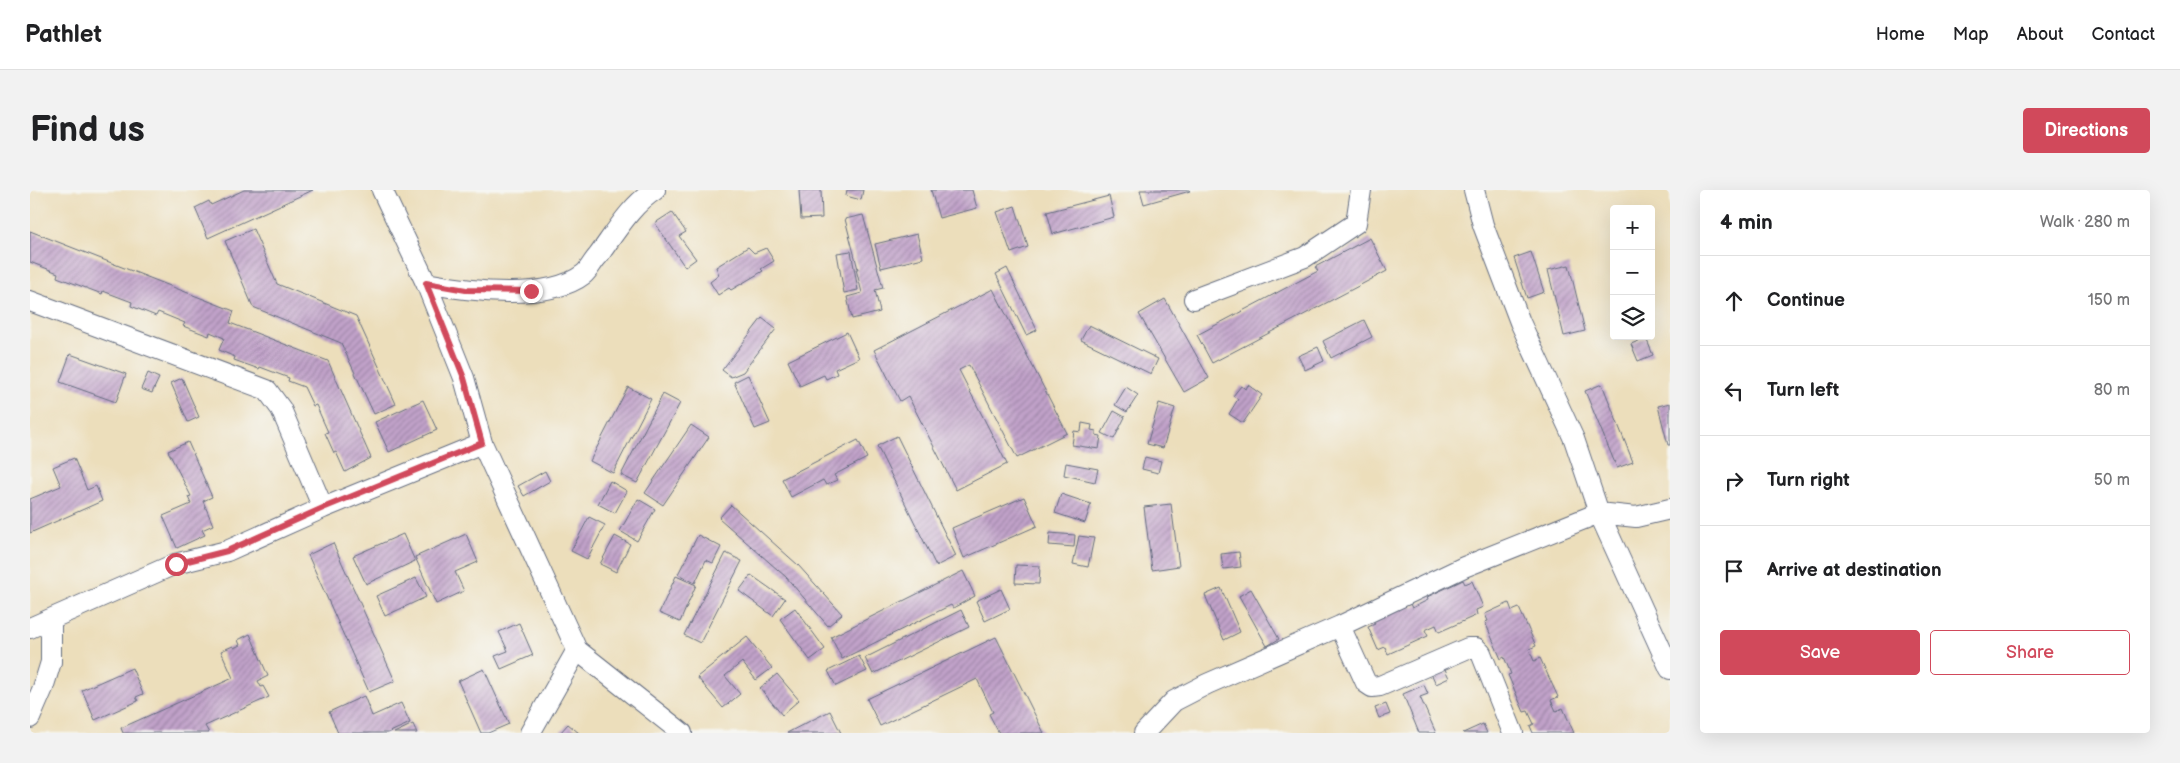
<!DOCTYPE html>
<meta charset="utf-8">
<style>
:root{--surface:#fff;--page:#f2f2f2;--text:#202124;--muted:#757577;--line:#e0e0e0;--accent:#d1495b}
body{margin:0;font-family:"Balsamiq Sans",sans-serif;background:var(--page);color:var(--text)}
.controls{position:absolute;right:15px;top:15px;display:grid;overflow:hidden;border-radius:5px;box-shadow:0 5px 20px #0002}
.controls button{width:45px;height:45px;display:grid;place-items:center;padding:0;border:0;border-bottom:1px solid var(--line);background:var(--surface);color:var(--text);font:25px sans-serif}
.stop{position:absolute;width:15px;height:15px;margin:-11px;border:4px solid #d1495b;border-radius:50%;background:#fff}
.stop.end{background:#d1495b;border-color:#fff;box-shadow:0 1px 5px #0008}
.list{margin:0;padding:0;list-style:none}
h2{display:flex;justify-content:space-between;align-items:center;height:65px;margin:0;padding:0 20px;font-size:21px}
h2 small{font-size:16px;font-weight:400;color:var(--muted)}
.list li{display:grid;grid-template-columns:32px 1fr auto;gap:15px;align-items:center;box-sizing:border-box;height:90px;padding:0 20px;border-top:1px solid var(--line)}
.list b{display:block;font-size:19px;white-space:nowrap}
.list em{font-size:16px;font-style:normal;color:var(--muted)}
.actions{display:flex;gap:10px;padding:15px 20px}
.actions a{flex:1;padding:11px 0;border:1px solid var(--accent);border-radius:5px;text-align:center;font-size:18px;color:var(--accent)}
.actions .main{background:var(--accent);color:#fff}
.icon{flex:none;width:28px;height:28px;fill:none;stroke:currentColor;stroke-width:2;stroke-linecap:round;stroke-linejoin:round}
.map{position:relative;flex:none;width:1640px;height:543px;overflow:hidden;border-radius:5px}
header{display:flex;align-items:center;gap:30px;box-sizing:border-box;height:70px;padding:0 25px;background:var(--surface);border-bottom:1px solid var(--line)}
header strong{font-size:24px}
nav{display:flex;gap:28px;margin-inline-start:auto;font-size:18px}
.intro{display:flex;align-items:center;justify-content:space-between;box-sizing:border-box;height:120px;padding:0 30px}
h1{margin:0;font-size:35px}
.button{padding:12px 22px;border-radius:5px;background:var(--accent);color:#fff;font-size:18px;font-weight:700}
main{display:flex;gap:30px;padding:0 30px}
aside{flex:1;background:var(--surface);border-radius:5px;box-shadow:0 5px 20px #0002}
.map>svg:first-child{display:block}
</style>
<header>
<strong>Pathlet</strong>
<nav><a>Home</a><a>Map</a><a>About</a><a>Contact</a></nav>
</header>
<div class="intro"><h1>Find us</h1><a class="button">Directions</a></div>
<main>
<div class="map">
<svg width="1640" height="543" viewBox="0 0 1640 543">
<defs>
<pattern id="building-hatch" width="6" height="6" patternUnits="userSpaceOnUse" patternTransform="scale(1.25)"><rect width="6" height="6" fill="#c1a2c9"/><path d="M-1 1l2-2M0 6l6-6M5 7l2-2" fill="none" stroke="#9c84a6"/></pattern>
</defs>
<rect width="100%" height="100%" fill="#f6f6f2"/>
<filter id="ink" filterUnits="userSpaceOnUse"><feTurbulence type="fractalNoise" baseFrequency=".02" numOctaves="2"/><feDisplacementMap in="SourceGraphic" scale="10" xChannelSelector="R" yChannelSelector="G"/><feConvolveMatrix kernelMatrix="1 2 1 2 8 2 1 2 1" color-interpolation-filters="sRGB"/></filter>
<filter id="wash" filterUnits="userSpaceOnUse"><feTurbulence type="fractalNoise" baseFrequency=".0096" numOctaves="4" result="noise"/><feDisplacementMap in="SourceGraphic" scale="20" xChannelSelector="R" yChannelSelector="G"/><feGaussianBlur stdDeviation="1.12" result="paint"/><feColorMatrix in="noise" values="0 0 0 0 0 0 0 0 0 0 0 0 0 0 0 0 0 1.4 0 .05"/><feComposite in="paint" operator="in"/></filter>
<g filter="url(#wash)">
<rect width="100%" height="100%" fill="#ecdebb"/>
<g id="blocks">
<path fill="url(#building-hatch)" d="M 214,0 L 283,0 L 178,48 L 165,18 L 179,11 L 181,15 Z
M 769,0 L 791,0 L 792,28 L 771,29 Z
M 817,0 L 833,0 L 831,10 L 816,6 Z
M 901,0 L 942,0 L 947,18 L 909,28 Z
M 1110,0 L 1159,0 L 1160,1 L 1114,14 Z
M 1079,6 L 1084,27 L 1023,44 L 1017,22 Z
M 985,16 L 998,57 L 981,63 L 967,22 Z
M 642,22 L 656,42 L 649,46 L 666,69 L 655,77 L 625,33 Z
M 833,25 L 853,98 L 845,100 L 850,122 L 822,129 L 817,107 L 832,103 L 826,79 L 828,79 L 815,29 Z
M 223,39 L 247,94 L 326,126 L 366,214 L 344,224 L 311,153 L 223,117 L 195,51 Z
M 0,41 L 204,121 L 200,133 L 298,171 L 341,268 L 315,282 L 306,262 L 304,263 L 295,243 L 298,242 L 286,215 L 283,216 L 274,197 L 258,191 L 259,188 L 230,177 L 229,179 L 204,170 L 205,167 L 189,160 L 194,148 L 180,142 L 179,146 L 153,136 L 155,133 L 128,122 L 126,126 L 101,116 L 102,112 L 73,101 L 72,104 L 27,87 L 28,83 L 0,72 Z
M 887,44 L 893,68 L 851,78 L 845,54 Z
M 1340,48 L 1357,81 L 1182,173 L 1167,145 L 1288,81 L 1285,77 Z
M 718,57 L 724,63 L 736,58 L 744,71 L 731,79 L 733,81 L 701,100 L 699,98 L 688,105 L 680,92 L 689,85 L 686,77 Z
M 821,61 L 828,100 L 814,103 L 807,63 Z
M 1501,62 L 1514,102 L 1497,108 L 1484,68 Z
M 1539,75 L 1555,141 L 1534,146 L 1518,80 Z
M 977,78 L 1007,140 L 996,145 L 966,84 Z
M 963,99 L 1037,243 L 987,268 L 939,175 L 929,180 L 977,274 L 926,300 L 878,206 L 870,211 L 844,160 Z
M 1135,109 L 1179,188 L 1154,202 L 1109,124 Z
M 732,128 L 746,139 L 713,182 L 701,187 L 692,180 Z
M 1334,130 L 1342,147 L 1301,168 L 1293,151 Z
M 1059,135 L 1128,169 L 1121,184 L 1051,150 Z
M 817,142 L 829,168 L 805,179 L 807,184 L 796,189 L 794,185 L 770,196 L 758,171 Z
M 1616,148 L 1623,165 L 1608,171 L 1601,154 Z
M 1288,157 L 1294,171 L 1275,180 L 1268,166 Z
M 40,164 L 96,184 L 86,212 L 30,192 Z
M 118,183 L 129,188 L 122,203 L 111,199 Z
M 718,185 L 740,233 L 725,239 L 704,192 Z
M 152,188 L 169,227 L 158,232 L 141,193 Z
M 1572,194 L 1603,272 L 1587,278 L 1555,201 Z
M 1218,195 L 1232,205 L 1213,233 L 1199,224 L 1208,209 L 1203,206 L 1211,196 L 1216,199 Z
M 598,197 L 621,209 L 583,283 L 560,271 Z
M 1096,197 L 1108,205 L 1097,222 L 1085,215 Z
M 633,204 L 650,213 L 607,293 L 591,285 Z
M 393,210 L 407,240 L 359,262 L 345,232 Z
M 1129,213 L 1145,218 L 1133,258 L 1117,254 Z
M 1640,213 L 1640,255 L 1638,255 L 1628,216 Z
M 1084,221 L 1095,227 L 1084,249 L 1072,243 Z
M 1052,233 L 1062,235 L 1061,240 L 1066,241 L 1066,245 L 1071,246 L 1069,259 L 1042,255 L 1044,241 L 1051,242 Z
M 661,235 L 679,247 L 633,315 L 615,303 Z
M 867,246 L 926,366 L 906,376 L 847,256 Z
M 828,250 L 837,268 L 804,285 L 807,290 L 796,295 L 793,290 L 761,307 L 752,289 Z
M 158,252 L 182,307 L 173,311 L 183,335 L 172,340 L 175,345 L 147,358 L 133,326 L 161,314 L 158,307 L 161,306 L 138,261 Z
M 1115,267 L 1131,271 L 1128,283 L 1112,279 Z
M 44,268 L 57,300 L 66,296 L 72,311 L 0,343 L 0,309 L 31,296 L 23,277 Z
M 1036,273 L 1068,279 L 1065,292 L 1034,285 Z
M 515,281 L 520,291 L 494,306 L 488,296 Z
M 580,291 L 597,301 L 585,323 L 568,314 Z
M 1031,304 L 1061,314 L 1055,333 L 1025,323 Z
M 994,307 L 1007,336 L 934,368 L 922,338 Z
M 608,309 L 625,319 L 607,351 L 590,341 Z
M 1141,314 L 1149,376 L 1122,380 L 1114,317 Z
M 701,315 L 768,375 L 812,424 L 798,436 L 756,387 L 689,328 Z
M 559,327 L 575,335 L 557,369 L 541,361 Z
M 1020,343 L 1045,345 L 1044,357 L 1019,355 Z
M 373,344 L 385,371 L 336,394 L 323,366 Z
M 436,344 L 448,372 L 425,382 L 434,401 L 406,414 L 385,367 Z
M 668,345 L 691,357 L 683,373 L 676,370 L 665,393 L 648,384 Z
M 585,346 L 600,354 L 586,382 L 570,374 Z
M 1049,346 L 1064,348 L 1058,377 L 1043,374 Z
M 303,353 L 365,491 L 339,502 L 278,365 Z
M 1209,362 L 1211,377 L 1193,379 L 1191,364 Z
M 696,363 L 712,371 L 670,453 L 654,445 Z
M 986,375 L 1010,376 L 1009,394 L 985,393 Z
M 933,381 L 945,406 L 923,418 L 921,415 L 812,469 L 801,447 Z
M 721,385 L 755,409 L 743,426 L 709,401 Z
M 646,386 L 666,395 L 650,432 L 629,423 Z
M 386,388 L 396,407 L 355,426 L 346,406 Z
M 1433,390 L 1435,394 L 1442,391 L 1453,417 L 1446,420 L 1447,425 L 1409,442 L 1406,435 L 1395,440 L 1398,446 L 1358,464 L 1355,457 L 1348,460 L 1338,437 L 1345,434 L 1343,430 L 1380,414 L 1382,418 L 1398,410 L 1397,407 Z
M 1191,398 L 1210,442 L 1194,450 L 1175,405 Z
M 971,399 L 980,419 L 955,431 L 946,411 Z
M 1221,399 L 1249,449 L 1237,456 L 1209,406 Z
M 1479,413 L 1482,421 L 1489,418 L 1506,456 L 1499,459 L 1504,471 L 1510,468 L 1528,507 L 1521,510 L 1526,521 L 1533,518 L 1544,543 L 1503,543 L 1500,536 L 1504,534 L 1498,521 L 1494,522 L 1478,485 L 1481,484 L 1474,467 L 1471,469 L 1455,432 L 1458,431 L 1455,424 Z
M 765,418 L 795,459 L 780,470 L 750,429 Z
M 931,420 L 939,437 L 843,484 L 835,468 Z
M 489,433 L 503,465 L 471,479 L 465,466 L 478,461 L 469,442 Z
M 220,444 L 238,486 L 228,491 L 231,497 L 233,496 L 239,507 L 175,536 L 179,543 L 93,543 L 91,538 L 203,488 L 191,461 L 203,456 L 204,458 L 210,455 L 208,450 Z
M 717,447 L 742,478 L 726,490 L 712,472 L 695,486 L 710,504 L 693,518 L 667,487 Z
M 966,447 L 1014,543 L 969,543 L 959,524 L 963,522 L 947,489 L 850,536 L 837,509 Z
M 829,466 L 837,481 L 806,496 L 798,481 Z
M 1414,477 L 1419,488 L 1406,494 L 1401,483 Z
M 102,478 L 113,504 L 106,507 L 108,511 L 65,530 L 52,500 Z
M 454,479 L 479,534 L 458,543 L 451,543 L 428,491 Z
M 747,484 L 769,510 L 752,525 L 730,498 Z
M 1394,495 L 1398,504 L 1390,507 L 1406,543 L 1389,543 L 1373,504 Z
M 334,506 L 342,526 L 371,513 L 380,533 L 358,543 L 308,543 L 299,522 Z
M 1356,514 L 1360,524 L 1349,528 L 1345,518 Z
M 800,521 L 811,543 L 757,543 L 778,532 Z
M 383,534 L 387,543 L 364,543 Z
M 538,534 L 549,543 L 530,543 Z
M 1453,534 L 1457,543 L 1433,543 Z"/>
</g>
</g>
<g filter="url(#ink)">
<use href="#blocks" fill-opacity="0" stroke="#646c7f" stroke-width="1"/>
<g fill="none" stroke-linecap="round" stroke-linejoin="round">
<g stroke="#646c7f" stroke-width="22">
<path id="minor" d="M 352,0 L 396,93 L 434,188 L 452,253 L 547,460 L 652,543
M 1444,0 L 1453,35 L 1490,132 L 1544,249 L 1569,323 L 1640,479
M 396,93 C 438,101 518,112 554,84 C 559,80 563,71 568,66 C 585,43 601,15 625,0
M 1164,109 L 1275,67 L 1326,33 L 1331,0
M 0,111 L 237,200 L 251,219 L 293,318 L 452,253
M 1310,436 L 1336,493 L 1342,497 L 1350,496 L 1438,458 L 1446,458 L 1451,463 L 1483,543
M 0,438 L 145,374 L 197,361 L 293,318
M 0,528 L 13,498 L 21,472 L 21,430
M 500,543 L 547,460
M 1114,543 L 1144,511 L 1177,494 L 1310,436 L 1434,377 L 1569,323 L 1606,327 L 1640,319"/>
</g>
<use href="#minor" stroke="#fff" stroke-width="20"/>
</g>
</g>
<g fill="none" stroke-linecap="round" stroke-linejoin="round" filter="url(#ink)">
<path stroke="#d1495b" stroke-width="6" d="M 146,374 L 197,361 L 293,318 L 452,253 L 434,188 L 396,93 L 436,100 L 501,101"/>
</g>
</svg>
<div class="controls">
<button>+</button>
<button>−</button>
<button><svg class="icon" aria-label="layers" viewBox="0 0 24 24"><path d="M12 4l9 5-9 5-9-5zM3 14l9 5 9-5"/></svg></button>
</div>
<div class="stop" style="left:146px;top:374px"></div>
<div class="stop end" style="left:501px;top:101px"></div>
</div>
<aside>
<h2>4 min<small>Walk · 280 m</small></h2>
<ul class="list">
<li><svg class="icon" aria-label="ahead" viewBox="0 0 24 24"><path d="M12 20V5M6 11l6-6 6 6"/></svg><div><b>Continue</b></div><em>150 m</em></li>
<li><svg class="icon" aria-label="left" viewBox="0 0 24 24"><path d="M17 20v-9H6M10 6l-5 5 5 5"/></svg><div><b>Turn left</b></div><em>80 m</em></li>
<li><svg class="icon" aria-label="right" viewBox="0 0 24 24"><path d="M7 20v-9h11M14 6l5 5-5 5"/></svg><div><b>Turn right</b></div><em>50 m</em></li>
<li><svg class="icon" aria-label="arrive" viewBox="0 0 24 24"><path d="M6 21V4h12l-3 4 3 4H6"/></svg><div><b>Arrive at destination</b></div></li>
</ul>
<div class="actions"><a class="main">Save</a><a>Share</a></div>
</aside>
</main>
